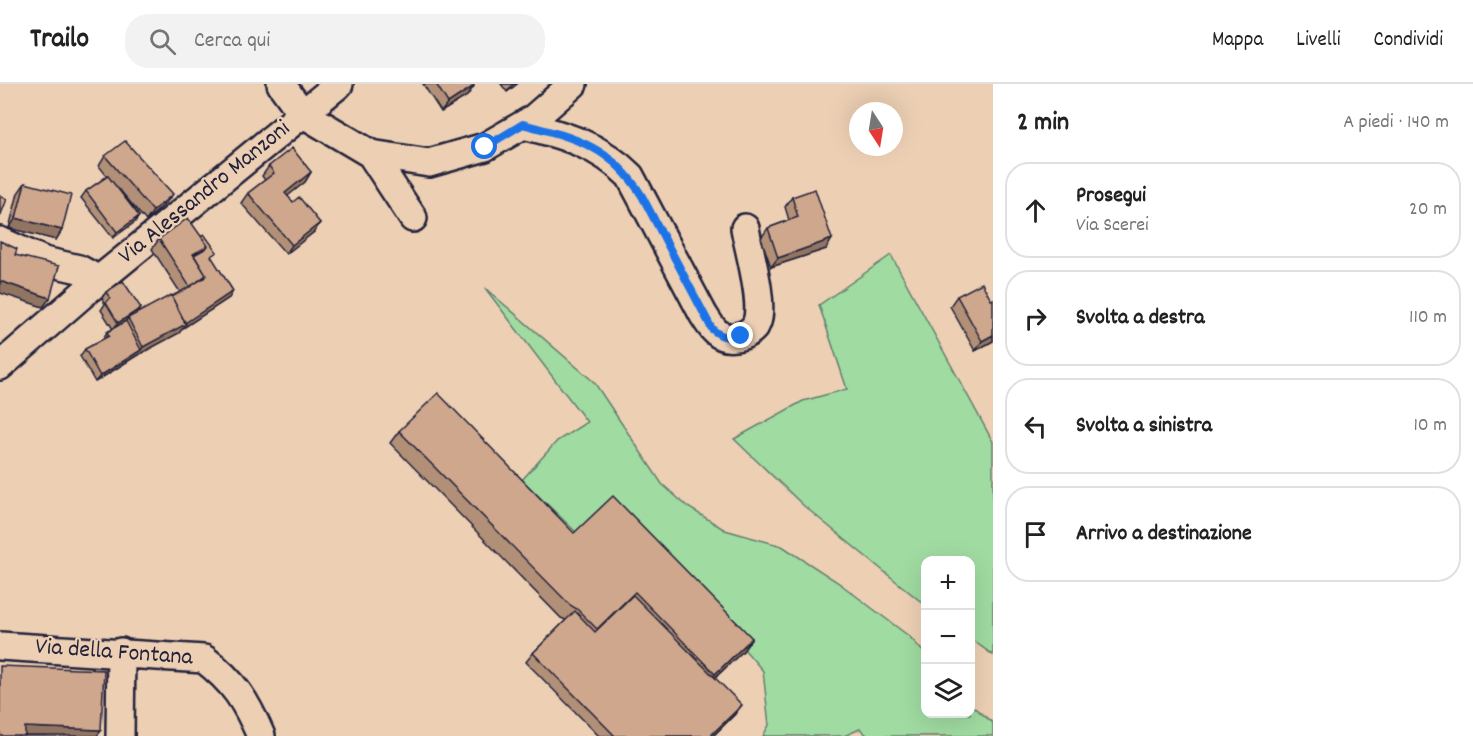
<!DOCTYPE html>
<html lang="it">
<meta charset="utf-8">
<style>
:root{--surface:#fff;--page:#f2f2f2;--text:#222;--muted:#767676;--line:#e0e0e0}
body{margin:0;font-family:Dekko,sans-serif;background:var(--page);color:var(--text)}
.controls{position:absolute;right:18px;bottom:18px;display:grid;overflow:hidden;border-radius:12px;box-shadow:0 6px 24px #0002}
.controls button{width:54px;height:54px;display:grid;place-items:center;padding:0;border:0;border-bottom:2px solid var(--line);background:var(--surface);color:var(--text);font:30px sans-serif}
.compass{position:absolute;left:849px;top:18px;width:54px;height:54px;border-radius:50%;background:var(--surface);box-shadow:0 6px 24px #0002;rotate:168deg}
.stop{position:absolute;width:18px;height:18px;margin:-14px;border:4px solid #1a73e8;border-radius:50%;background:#fff}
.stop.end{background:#1a73e8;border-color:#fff;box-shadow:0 2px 6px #0008}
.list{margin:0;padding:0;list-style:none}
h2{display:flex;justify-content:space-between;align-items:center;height:78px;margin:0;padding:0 24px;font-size:26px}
h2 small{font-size:20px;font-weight:400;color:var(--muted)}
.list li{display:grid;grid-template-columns:39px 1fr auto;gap:18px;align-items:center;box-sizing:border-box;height:96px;margin:0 12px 12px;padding:0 12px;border:2px solid var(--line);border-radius:24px}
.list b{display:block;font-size:22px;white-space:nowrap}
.list p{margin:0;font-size:20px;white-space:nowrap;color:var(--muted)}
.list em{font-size:20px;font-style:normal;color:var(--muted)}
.icon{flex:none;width:33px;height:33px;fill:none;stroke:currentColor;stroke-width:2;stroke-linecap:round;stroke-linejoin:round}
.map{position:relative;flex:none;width:993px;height:652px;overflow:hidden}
header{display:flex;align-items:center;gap:36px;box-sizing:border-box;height:84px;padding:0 30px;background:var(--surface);border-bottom:2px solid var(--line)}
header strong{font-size:28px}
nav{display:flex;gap:33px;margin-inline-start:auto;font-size:21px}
.search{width:420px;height:54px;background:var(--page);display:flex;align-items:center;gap:15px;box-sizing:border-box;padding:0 21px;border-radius:24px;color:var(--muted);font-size:22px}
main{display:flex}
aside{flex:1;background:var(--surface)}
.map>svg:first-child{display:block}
</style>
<header>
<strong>Trailo</strong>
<div class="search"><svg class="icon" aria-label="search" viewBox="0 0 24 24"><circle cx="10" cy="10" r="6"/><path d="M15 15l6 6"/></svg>Cerca qui</div>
<nav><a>Mappa</a><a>Livelli</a><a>Condividi</a></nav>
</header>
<main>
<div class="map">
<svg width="993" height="652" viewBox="0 0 993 652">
<rect width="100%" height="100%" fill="#edd0b4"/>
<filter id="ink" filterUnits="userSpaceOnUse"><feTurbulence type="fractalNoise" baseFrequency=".0167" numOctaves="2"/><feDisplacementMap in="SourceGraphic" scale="12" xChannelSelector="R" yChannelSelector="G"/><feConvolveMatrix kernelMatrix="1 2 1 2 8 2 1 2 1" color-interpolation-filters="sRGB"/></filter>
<g filter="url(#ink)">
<path fill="#a0dba1" stroke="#617e6e" stroke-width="1.5" d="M 891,171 L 993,358 L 993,571 L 971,555 L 970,476 L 926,476 L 925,521 L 804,422 L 734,355 L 803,317 L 847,305 L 819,221 Z
M 485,204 L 594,298 L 662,400 L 688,423 L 725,446 L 782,462 L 839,499 L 910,553 L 925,570 L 926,630 L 970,630 L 971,621 L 993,639 L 993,652 L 868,652 L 860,645 L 844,652 L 763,652 L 769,641 L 763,587 L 699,513 L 605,420 L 576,448 L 522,396 L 557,357 L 587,338 Z"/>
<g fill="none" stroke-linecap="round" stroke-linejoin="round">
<g stroke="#22223b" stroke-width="32">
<path id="minor" d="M 281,0 L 302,29 L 371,70 L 429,79 L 485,63 L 533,35 L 573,0
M 523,41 C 564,51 599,61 630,92 L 703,230 C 711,243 718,256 735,253 C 744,252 754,247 757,238 C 764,217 749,167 745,144
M 371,70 L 413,134
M 0,157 L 44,177 L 79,185 L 99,196
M 0,282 L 99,196 L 339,0
M 0,562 L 204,575 C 234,598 246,617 261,652
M 120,652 L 121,568"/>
</g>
<use href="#minor" stroke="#edd0b4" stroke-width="27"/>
</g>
<path fill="#b29078" stroke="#22223b" stroke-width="1.5" d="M 423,0 L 472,0 L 474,2 L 467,12 L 441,28 Z
M 501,0 L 517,0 L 507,8 Z
M 105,72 L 166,119 L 146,137 L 119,105 L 139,132 L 135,138 L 113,154 L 81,114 L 86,107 L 107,92 L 99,82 Z
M 269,82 L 311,88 L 305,98 L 287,112 L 293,118 L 320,139 L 314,148 L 286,170 L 241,119 L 248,109 L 265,96 L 262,92 Z
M 25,99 L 62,146 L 56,156 L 9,144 L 18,109 Z
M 792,113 L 826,165 L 771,183 L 761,154 L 768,144 L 789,136 L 785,123 Z
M 159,155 L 212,174 L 233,207 L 229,214 L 183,244 L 179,249 L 136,272 L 95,298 L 80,272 L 85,265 L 102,256 L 107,248 L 113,245 L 101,226 L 105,220 L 102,214 L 106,208 L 141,224 L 137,230 L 180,208 L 152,165 Z
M 957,212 L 991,216 L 993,257 L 975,267 L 950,222 Z
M 399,347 L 752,554 L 743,567 L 715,594 L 735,630 L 713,652 L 599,652 L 526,578 L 533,569 L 566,536 L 561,534 L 390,359 Z"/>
<path fill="#917562" stroke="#22223b" stroke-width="1.5" d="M 513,0 L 517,0 L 507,8 Z
M 474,2 L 467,12 L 441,28 L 448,19 Z
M 311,88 L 305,98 L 279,119 L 285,109 Z
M 173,110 L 166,119 L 146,137 L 153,127 Z
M 139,132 L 135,138 L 113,154 L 117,148 Z
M 16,134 L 62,146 L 56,156 L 9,144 Z
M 320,139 L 314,148 L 286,170 L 292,161 Z
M 832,155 L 826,165 L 771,183 L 778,174 Z
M 0,197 L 50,214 L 43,223 L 0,209 Z
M 233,207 L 229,214 L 183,244 L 179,249 L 136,272 L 95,298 L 100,292 L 141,266 L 143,263 L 183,240 Z
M 141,224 L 136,231 L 128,234 L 126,237 L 113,245 L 118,239 Z
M 993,251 L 993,257 L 975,267 L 982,257 Z
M 752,554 L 743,567 L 706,602 L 715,590 Z
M 742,621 L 735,630 L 713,652 L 710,652 Z
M 25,643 L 101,646 L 97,652 L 19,652 Z"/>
<path fill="#cfa78c" stroke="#22223b" stroke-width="1.5" d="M 436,0 L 472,0 L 474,2 L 448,19 Z
M 125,57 L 173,110 L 153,127 L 105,72 Z
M 292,64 L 311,88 L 285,109 L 293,118 L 299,113 L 320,139 L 292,161 L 248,109 L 274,89 L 269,82 Z
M 108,92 L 139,132 L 117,148 L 86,107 Z
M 25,99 L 71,111 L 62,146 L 16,134 Z
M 815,105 L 832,155 L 778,174 L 768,144 L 798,133 L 792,113 Z
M 0,112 L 7,115 L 0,133 Z
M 188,134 L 208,162 L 193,170 L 206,191 L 190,203 L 159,155 Z
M 204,150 L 217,168 L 211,172 L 233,207 L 185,239 L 172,213 L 204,194 L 206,191 L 194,171 L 205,165 L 208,162 L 201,152 Z
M 0,157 L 17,165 L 15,171 L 59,182 L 50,214 L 0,197 Z
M 123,197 L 141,224 L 118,239 L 106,219 L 110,214 L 106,208 Z
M 982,199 L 991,216 L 993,215 L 993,251 L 982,257 L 957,212 Z
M 171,211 L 186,240 L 143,263 L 128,234 Z
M 126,237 L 141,266 L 100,292 L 85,265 L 109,252 L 107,248 Z
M 438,309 L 574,449 L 613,412 L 752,554 L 715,590 L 635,508 L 597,545 L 577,525 L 570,521 L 399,347 Z
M 633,511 L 742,621 L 710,652 L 615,652 L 533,569 L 575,527 L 595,548 Z
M 0,582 L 104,586 L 101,646 L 25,643 L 25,652 L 0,652 Z"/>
</g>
<g fill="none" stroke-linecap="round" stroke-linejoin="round" filter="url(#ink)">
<path stroke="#1a73e8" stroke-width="8" d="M 485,63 L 523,40 C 576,54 612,63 642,112 L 712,245 C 722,254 729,254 741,252"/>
</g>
<g text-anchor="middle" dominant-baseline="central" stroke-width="4.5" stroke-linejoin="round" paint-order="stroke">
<g font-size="24" fill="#22223b" stroke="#edd0b4">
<text transform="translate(205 109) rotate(-39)">Via Alessandro Manzoni</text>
<text transform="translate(114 569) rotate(4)">Via della Fontana</text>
</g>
</g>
</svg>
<div class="controls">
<button>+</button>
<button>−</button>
<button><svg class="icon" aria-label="layers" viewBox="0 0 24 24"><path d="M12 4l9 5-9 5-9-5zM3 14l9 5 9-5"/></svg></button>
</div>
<svg class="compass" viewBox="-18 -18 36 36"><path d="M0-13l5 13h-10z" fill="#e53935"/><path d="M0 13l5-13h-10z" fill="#767676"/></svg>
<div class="stop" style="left:485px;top:63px"></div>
<div class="stop end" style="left:741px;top:252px"></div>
</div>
<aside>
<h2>2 min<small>A piedi · 140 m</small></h2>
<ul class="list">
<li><svg class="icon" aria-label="ahead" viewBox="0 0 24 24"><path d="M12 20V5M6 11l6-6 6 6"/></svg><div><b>Prosegui</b><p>Via Scerei</p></div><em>20 m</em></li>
<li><svg class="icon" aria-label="right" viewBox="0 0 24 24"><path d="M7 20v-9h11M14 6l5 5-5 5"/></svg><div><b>Svolta a destra</b></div><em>110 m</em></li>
<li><svg class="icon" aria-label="left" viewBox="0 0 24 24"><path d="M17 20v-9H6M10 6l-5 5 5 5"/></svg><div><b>Svolta a sinistra</b></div><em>10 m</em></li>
<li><svg class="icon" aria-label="arrive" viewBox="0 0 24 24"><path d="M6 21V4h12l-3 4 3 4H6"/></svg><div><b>Arrivo a destinazione</b></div></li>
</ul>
</aside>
</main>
